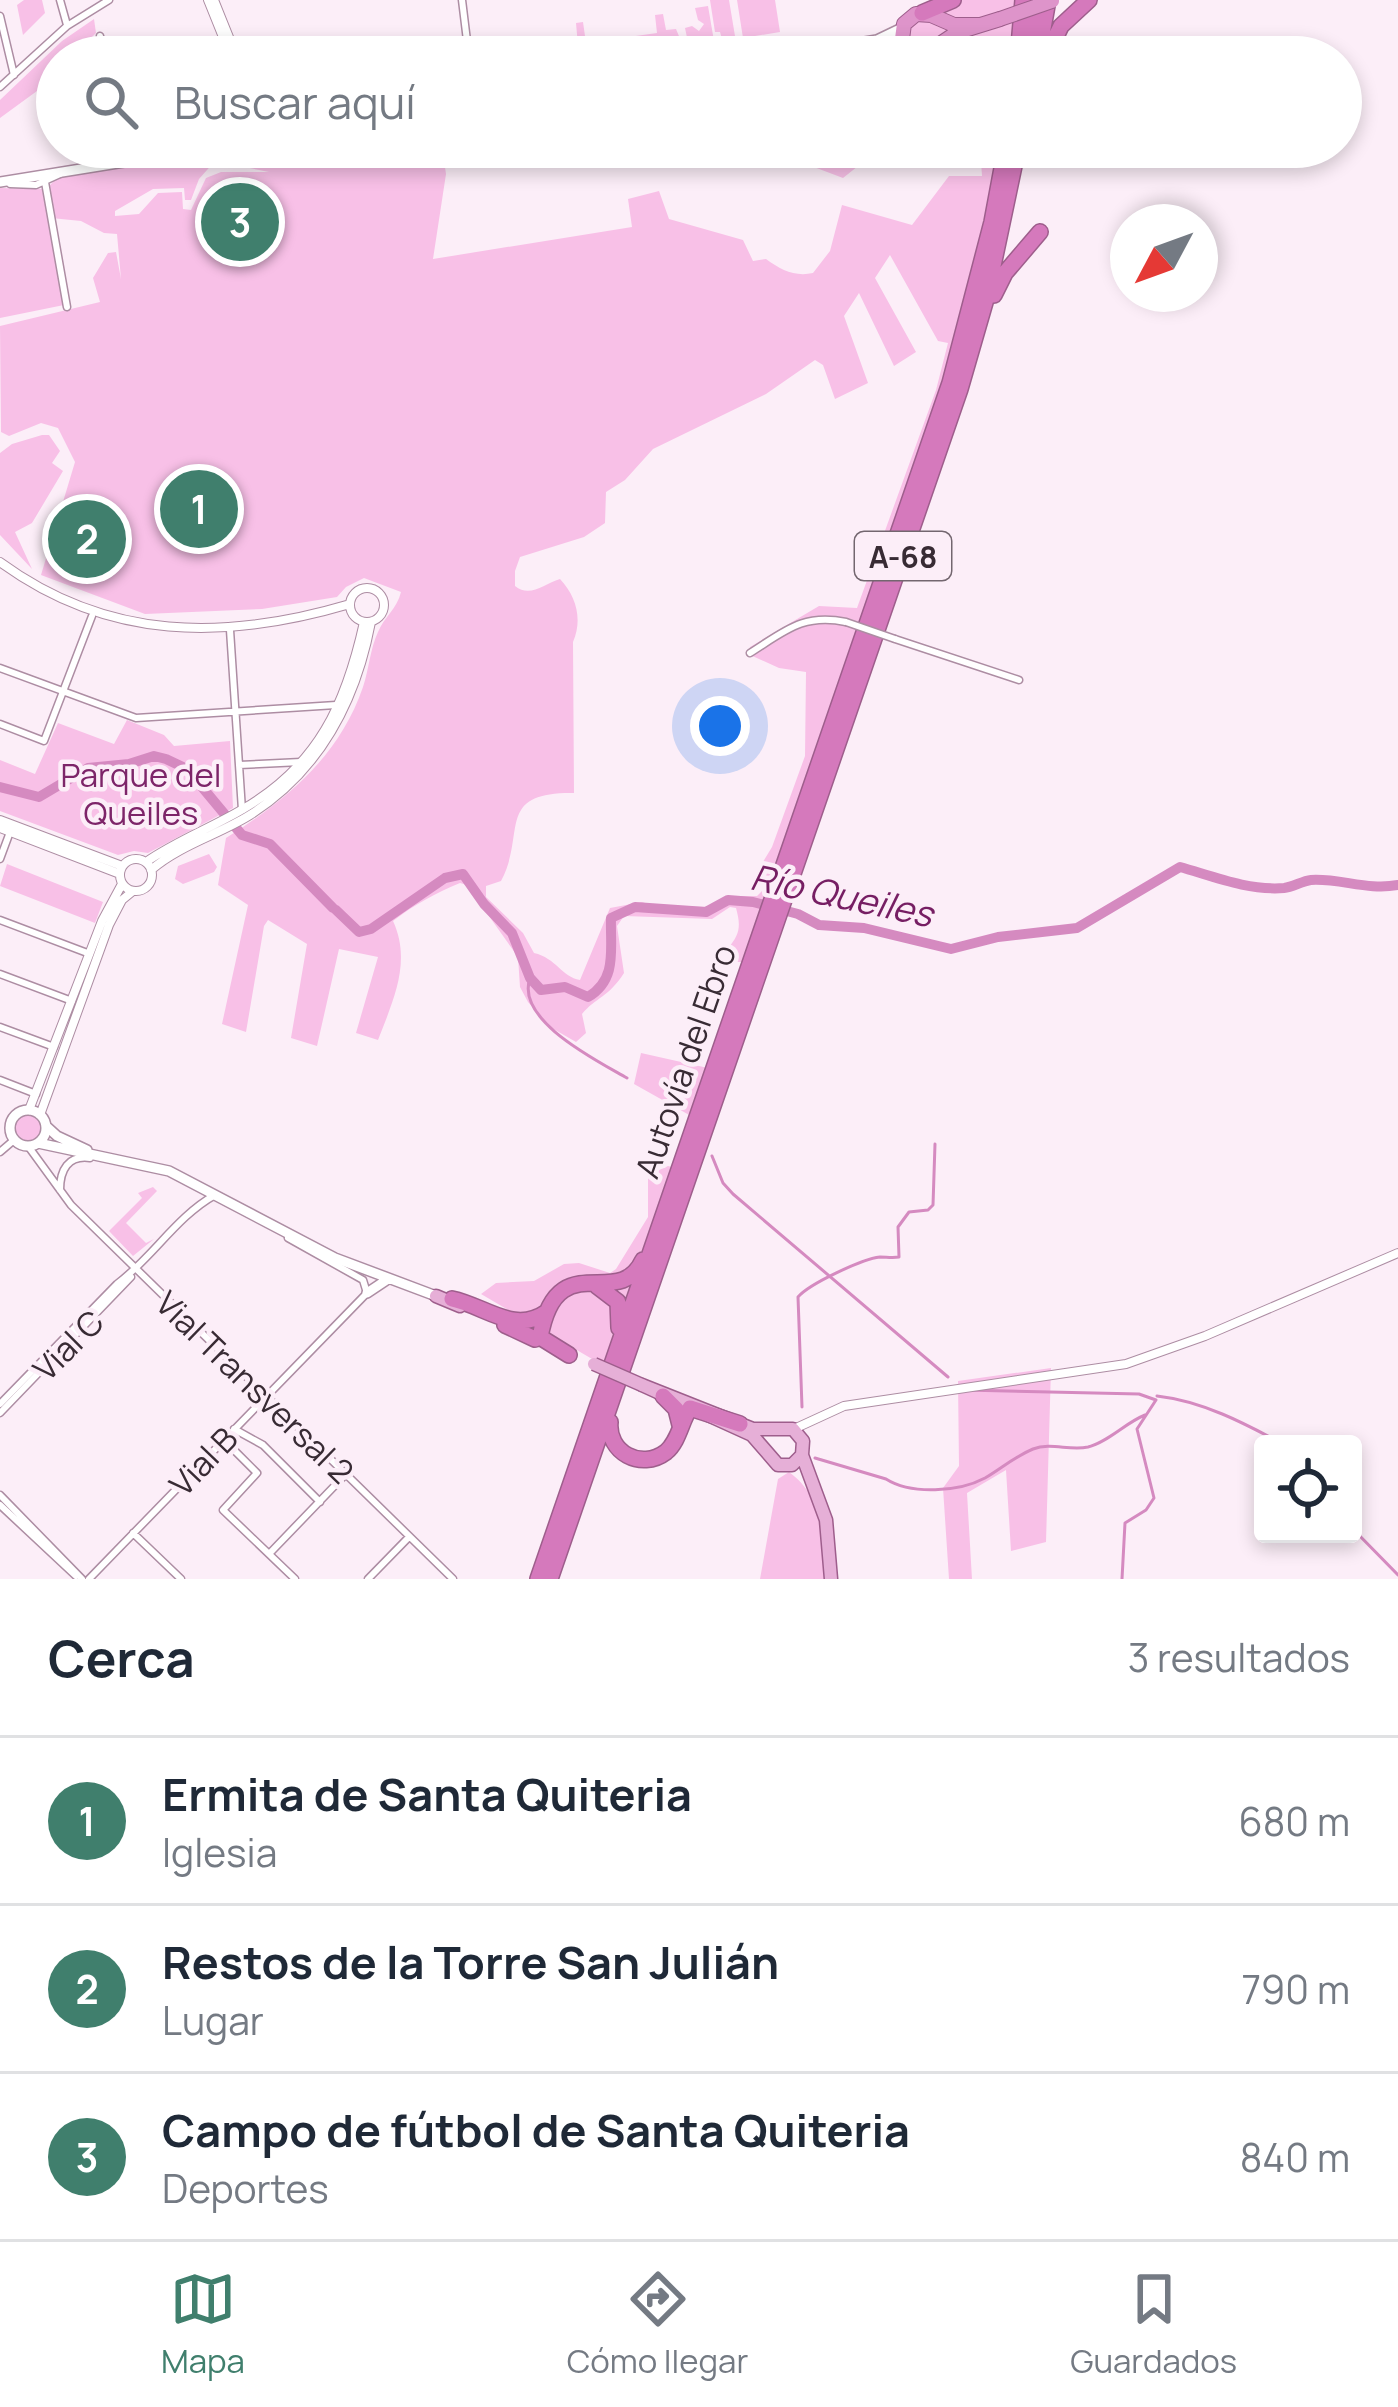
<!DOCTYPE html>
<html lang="es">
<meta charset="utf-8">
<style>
:root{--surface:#fff;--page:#f6f6f7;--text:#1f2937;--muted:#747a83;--line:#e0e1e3;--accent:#407f6d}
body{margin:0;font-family:Manrope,sans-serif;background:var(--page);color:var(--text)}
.controls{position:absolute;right:36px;bottom:36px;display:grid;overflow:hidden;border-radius:12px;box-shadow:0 6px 18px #0003}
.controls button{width:108px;height:108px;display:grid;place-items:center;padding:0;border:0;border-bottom:3px solid var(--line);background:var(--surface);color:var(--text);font:60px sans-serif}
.compass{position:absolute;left:1110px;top:204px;width:108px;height:108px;border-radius:50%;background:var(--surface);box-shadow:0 6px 18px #0003;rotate:229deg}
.you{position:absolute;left:720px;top:726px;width:42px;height:42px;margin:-30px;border:9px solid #fff;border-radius:50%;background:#1a73e8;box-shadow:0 0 0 18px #1a73e833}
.badge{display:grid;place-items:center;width:78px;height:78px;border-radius:50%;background:var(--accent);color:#fff;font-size:39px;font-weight:700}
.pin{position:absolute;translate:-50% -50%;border:6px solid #fff;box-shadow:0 3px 12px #0006}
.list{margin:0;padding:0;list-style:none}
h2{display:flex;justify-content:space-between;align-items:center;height:156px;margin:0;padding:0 48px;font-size:51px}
h2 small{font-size:39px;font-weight:400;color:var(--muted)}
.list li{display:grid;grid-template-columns:78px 1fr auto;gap:36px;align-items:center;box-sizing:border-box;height:168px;padding:0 48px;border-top:3px solid var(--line)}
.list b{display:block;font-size:45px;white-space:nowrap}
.list p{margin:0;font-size:39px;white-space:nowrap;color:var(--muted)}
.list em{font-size:39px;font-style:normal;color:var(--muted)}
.icon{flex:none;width:66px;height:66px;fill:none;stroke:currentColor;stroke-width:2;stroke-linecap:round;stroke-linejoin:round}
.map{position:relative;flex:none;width:1398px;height:1579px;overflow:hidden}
.search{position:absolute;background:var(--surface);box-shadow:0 6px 18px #0003;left:36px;right:36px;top:36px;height:132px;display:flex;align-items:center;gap:30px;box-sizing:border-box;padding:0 42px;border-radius:66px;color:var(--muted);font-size:45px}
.sheet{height:660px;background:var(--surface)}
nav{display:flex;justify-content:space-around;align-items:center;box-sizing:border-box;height:168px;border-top:3px solid var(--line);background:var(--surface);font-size:33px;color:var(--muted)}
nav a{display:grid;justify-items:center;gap:6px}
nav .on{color:var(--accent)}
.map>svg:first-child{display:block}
</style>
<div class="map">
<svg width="1398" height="1579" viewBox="0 0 1398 1579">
<rect width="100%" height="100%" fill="#fceef8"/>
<path fill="#f8c0e7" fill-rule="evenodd" d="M 24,0 L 42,0 L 45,13 L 23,35 L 17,5 Z
M 710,0 L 729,0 L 737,48 L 725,50 L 720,32 L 715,32 Z
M 737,0 L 775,0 L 780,32 L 743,38 Z
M 930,0 L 1031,0 L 1023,57 L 830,57 C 876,50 896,28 930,0 Z
M 708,6 L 714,41 L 689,47 L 685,28 L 692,26 L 699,31 L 704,24 L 698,20 L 695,8 Z
M 663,14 L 666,30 L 676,29 L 681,41 L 675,49 L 621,57 L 579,57 L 576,23 L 583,22 L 585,36 L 581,43 L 588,47 L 593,42 L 657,33 L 655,15 Z
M 94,19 L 96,33 L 93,36 L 70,57 L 57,57 L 57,69 L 37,91 L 0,118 L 0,100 L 62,41 Z
M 290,147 L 442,147 L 446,174 L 433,259 L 632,227 L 628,199 L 659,191 L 669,219 L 743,240 L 753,261 L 766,259 C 781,270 795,277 813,273 L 830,251 L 842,205 L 912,225 L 949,176 L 982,176 L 980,147 L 1011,147 L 984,266 L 747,962 L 730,962 L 728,948 C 740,934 741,926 736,908 L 730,907 L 712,919 L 624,916 L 617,926 L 624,973 C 608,998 596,997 582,1014 L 586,1033 L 576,1042 L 550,1027 L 528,1002 L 520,987 L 518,957 L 467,885 L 460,883 C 436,893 415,904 393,921 C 412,962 393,1001 378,1040 L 356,1033 L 378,957 L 339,949 L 317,1046 L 291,1038 L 307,944 L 268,920 L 264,926 L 246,1032 L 222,1024 L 248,905 L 218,885 L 226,838 C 286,800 339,757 363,687 C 369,669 370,649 378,632 C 384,617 397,609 401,592 L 364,578 L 346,587 L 337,597 L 262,609 L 145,614 L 41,575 L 75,462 L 58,428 L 41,423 L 9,436 L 1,432 L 0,326 L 100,302 L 93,278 L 108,253 L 116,252 L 121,279 L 117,234 L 104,233 L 81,221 L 51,218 L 48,187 L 58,177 L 233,150 L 263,162 L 274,162 ZM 215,161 L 269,172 L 221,172 L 206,178 L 191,210 L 183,209 L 182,192 L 158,193 L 139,214 L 115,216 L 115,211 L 153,189 L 184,188 L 185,200 L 191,200 L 199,179 ZM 890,255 L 938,341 L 948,343 L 936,390 L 857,608 L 819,606 L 750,647 L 748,654 L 779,668 L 806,672 L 805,756 L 772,847 L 752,880 L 771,882 L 757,896 L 729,896 L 707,907 L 651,905 L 642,902 L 610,908 L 580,980 C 562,977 556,958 534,953 L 523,933 L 486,897 L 486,886 L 501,881 C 527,833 494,792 574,793 L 573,642 C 583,619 576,596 560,579 C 544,584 530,598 515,586 L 515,571 L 520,557 L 584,537 L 605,523 L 606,492 L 625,480 L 653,449 L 766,394 L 815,360 L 823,365 L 835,399 L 868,383 L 844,316 L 859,293 L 894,366 L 916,352 L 875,278 Z
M 795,147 L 882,147 L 843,178 L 798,161 Z
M 0,188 L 42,189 L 64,305 L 0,318 Z
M 42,435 L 49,435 L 60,451 L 52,463 L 63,471 L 32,523 L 15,532 L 32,569 L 0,535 L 0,453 L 12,444 Z
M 127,720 L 164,735 L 174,746 L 230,741 L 233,808 L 148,853 L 134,851 L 118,855 L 0,811 L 0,760 L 35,774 L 58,723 L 114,744 Z
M 209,854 L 217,867 L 214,872 L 183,884 L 175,879 L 178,866 Z
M 7,864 L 103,902 L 95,923 L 0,886 Z
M 641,1053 L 708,1068 L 691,1116 L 634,1084 Z
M15 1128a13 13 0 1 1 26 0a13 13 0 1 1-26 0Z
M 668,1166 L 683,1170 L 616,1373 L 481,1294 L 496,1283 L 534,1281 L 564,1264 L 579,1263 L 610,1273 L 616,1269 L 648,1217 L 648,1175 Z
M 153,1187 L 157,1191 L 126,1223 L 146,1243 L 154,1239 L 133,1256 L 109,1231 L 142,1198 L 138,1193 Z
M 1051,1368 L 1046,1542 L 1011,1551 L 1006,1470 L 967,1493 L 972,1579 L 949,1579 L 943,1488 L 959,1466 L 958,1381 Z
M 789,1472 C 824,1497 824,1540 826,1579 L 760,1579 L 778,1479 Z"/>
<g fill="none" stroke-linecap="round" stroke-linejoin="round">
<path stroke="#d58ac0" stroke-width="3" d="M 530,978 C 515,1020 596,1060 627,1078
M 712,1156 L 723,1183 L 733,1194 L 948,1377
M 963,1390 L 1139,1394 L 1156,1400 L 1137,1429 L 1154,1498 L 1146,1510 L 1125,1523 L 1122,1579
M 1157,1396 C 1202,1401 1244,1423 1283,1444
M 802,1407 L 798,1297 C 809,1284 862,1259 880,1257 C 886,1257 893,1258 899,1257 L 898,1227 L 909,1212 L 928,1210 L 933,1205 L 935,1144
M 815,1458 L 886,1479 C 911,1495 959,1492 985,1478 C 1002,1468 1014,1457 1033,1449 C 1051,1442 1069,1451 1088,1447 C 1108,1442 1125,1423 1145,1415
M 1353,1529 L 1398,1575"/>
<path stroke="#d58ac0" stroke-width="10" d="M 0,787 L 39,797 L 88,768 L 129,764 L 154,756 L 166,759 L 187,769 L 242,835 L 270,844 L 333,908
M 336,910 L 359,932 L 371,929 L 445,878 L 463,874 L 484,904 L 512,933 L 530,978 L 541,990 L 565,987 L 588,997 C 618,979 610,949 611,918 L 635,907 L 706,912 L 728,900 L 753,902 L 798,914 L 819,925 L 864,928 L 951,949 L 998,937 L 1077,928 L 1180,867 C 1212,876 1249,891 1284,888 C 1293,887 1302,881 1311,880 C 1340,878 1368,891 1398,885"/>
<g stroke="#ad8da3" stroke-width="9">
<path id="minor" d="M 60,0 L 67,25
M 462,0 L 469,57
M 0,16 L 14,75
M 100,36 L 103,57
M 698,57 L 710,57
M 0,87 L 67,26 L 109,0
M 118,159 L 118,147
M 45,182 L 67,307
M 10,184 L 36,185 L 60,174
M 230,630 L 242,810
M 895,639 L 1019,680
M 750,653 C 785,631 803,613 846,622
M 0,668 L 136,718 L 336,705
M 0,724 L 44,741 L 92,616
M 239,765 L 301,762
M 0,859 L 10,832
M 0,920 L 90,954
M 0,974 L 72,1001
M 0,1027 L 54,1047
M 0,1080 L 36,1094
M 28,1146 L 71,1205 L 453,1579
M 0,1152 L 14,1140
M 60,1190 C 60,1170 68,1155 90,1158
M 0,1404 L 117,1284 C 152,1258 177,1216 215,1195
M 0,1413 L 131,1277
M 234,1429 L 263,1445 L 320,1502
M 232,1433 L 235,1451 L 257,1473 L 223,1510 L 295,1579
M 0,1495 L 82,1579
M 0,1505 L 76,1576
M 133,1533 L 181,1579
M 269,1554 L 345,1475
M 89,1579 L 367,1293 L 363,1280 L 288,1238
M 368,1579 L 409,1537"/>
</g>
<g stroke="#ad8da3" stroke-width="10">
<path id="tertiary" d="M 208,0 L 231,57
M 214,0 L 237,57
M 0,562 C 108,641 225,641 350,604
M350 605a17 17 0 1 1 34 0a17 17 0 1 1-34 0Z
M 0,820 L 122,866
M 0,828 L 120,874
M120 875a16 16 0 1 1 32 0a16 16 0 1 1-32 0Z
M 146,862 C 176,841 211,828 243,809 C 319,765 346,703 364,622
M 151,870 C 180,845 218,835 250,815 C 321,770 356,701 371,622
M 29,1110 L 102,921 L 122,884
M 40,1115 L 109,925 L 122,900 L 133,891
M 794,1429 L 844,1406 L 1126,1364 L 1205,1336 L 1398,1253"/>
</g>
<g stroke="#ad8da3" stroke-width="12">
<path id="secondary" d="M 874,44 L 910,51
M 772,57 L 877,40 L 902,28
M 251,147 L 267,159 L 279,154 L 284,147
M 0,182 L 217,147
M10 1128a18 18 0 1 1 36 0a18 18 0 1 1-36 0Z
M 46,1126 L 57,1136 L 87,1150
M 38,1143 L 169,1171 L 335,1258 L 436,1296
M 367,1293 L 388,1279"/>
</g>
<g stroke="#9e5e8c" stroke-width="15">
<path id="primary" d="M 436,1296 L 460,1306
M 642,1385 L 753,1429 L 793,1429 L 803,1441 L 802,1455 L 792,1465 L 778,1465 L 752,1435 Z
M 802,1455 L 826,1520 L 831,1579"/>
</g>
<g stroke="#9e5e8c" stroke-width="16">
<path id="trunk" d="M 979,25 L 954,25 L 931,15 L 916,14 L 904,24 L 902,39 L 910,51 L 925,54 L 958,32 L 1000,19"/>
</g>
<g stroke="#9e5e8c" stroke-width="18">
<path id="motorway" d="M 922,13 L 953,0
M 917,54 L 922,57
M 1029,54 L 1034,0
M 1018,57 L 1023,0
M 1038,57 L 1048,0
M 1046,57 L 1061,26 L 1089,0
M 994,295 L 1005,273 L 1040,232
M 597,1286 L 618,1302 L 619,1328
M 452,1299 C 486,1306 514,1335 547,1312
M 505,1325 L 535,1339 L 540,1337 L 569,1355
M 540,1337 C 557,1243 618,1313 643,1260
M 663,1396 L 676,1409 L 680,1425
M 610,1422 C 607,1452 641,1471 666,1452 C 679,1441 681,1421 690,1408 L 740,1424
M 538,1579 L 950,383 L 992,222 L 1006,147
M 550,1579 L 960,389 L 986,299 L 1018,147"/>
</g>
<use href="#minor" stroke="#fff" stroke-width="6"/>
<use href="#tertiary" stroke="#fff" stroke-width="8"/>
<use href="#secondary" stroke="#fff" stroke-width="9"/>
<use href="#primary" stroke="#e6afd7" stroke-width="12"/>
<use href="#trunk" stroke="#de94ca" stroke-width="14"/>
<use href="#motorway" stroke="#d579bc" stroke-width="15"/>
<g stroke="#ad8da3" stroke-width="9" stroke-linecap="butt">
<path id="minor-bridge" d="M 846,622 L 895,639"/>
</g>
<g stroke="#9e5e8c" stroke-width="15" stroke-linecap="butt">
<path id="primary-bridge" d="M 594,1364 L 642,1385"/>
</g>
<g stroke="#9e5e8c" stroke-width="16" stroke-linecap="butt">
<path id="trunk-bridge" d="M 1000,19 L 1052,1"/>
</g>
<use href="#minor-bridge" stroke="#fff" stroke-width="6"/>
<use href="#primary-bridge" stroke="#e6afd7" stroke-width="12"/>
<use href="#trunk-bridge" stroke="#de94ca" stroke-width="14"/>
</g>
<g text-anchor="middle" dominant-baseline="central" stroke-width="9" stroke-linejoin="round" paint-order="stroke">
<rect fill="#fceef8" stroke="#73666f" stroke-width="3" x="855" y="532" width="96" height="48" rx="9"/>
<g font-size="30" font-weight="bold" fill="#382b34">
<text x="903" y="556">A-68</text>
</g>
<g font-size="33" fill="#7d2569" stroke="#fceef8">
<text x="141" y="774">Parque del<tspan x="141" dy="38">Queiles</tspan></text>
</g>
<g font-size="33" fill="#382b34" stroke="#fceef8">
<text transform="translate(685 1061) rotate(-71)">Autovía del Ebro</text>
<text transform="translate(68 1345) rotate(-45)">Vial C</text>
<text transform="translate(255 1387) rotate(44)">Vial Transversal 2</text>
<text transform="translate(203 1461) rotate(-46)">Vial B</text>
</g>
<g font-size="36" font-style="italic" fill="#761e63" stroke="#fceef8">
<text transform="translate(842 895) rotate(12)">Río Queiles</text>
</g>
</g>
</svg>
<div class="controls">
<button><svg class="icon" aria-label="locate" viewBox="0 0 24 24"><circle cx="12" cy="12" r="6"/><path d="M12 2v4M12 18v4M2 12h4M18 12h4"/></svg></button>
</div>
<svg class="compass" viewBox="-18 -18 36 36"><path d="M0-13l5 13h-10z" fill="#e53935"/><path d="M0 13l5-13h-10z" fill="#747a83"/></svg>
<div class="you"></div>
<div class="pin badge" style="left:199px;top:509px">1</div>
<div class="pin badge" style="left:87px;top:539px">2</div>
<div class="pin badge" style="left:240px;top:222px">3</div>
<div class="search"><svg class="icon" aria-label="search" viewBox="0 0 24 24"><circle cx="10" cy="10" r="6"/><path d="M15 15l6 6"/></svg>Buscar aquí</div>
</div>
<section class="sheet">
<h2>Cerca<small>3 resultados</small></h2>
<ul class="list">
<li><span class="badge">1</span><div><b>Ermita de Santa Quiteria</b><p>Iglesia</p></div><em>680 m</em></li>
<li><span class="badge">2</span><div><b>Restos de la Torre San Julián</b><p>Lugar</p></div><em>790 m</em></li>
<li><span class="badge">3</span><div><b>Campo de fútbol de Santa Quiteria</b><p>Deportes</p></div><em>840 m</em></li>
</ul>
</section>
<nav>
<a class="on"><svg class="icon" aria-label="map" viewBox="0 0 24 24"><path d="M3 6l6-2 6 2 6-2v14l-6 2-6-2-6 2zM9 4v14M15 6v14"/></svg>Mapa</a>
<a><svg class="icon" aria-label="directions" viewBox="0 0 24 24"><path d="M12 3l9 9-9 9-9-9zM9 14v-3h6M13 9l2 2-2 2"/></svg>Cómo llegar</a>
<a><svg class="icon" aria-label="saved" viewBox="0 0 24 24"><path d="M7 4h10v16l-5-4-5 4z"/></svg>Guardados</a>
</nav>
